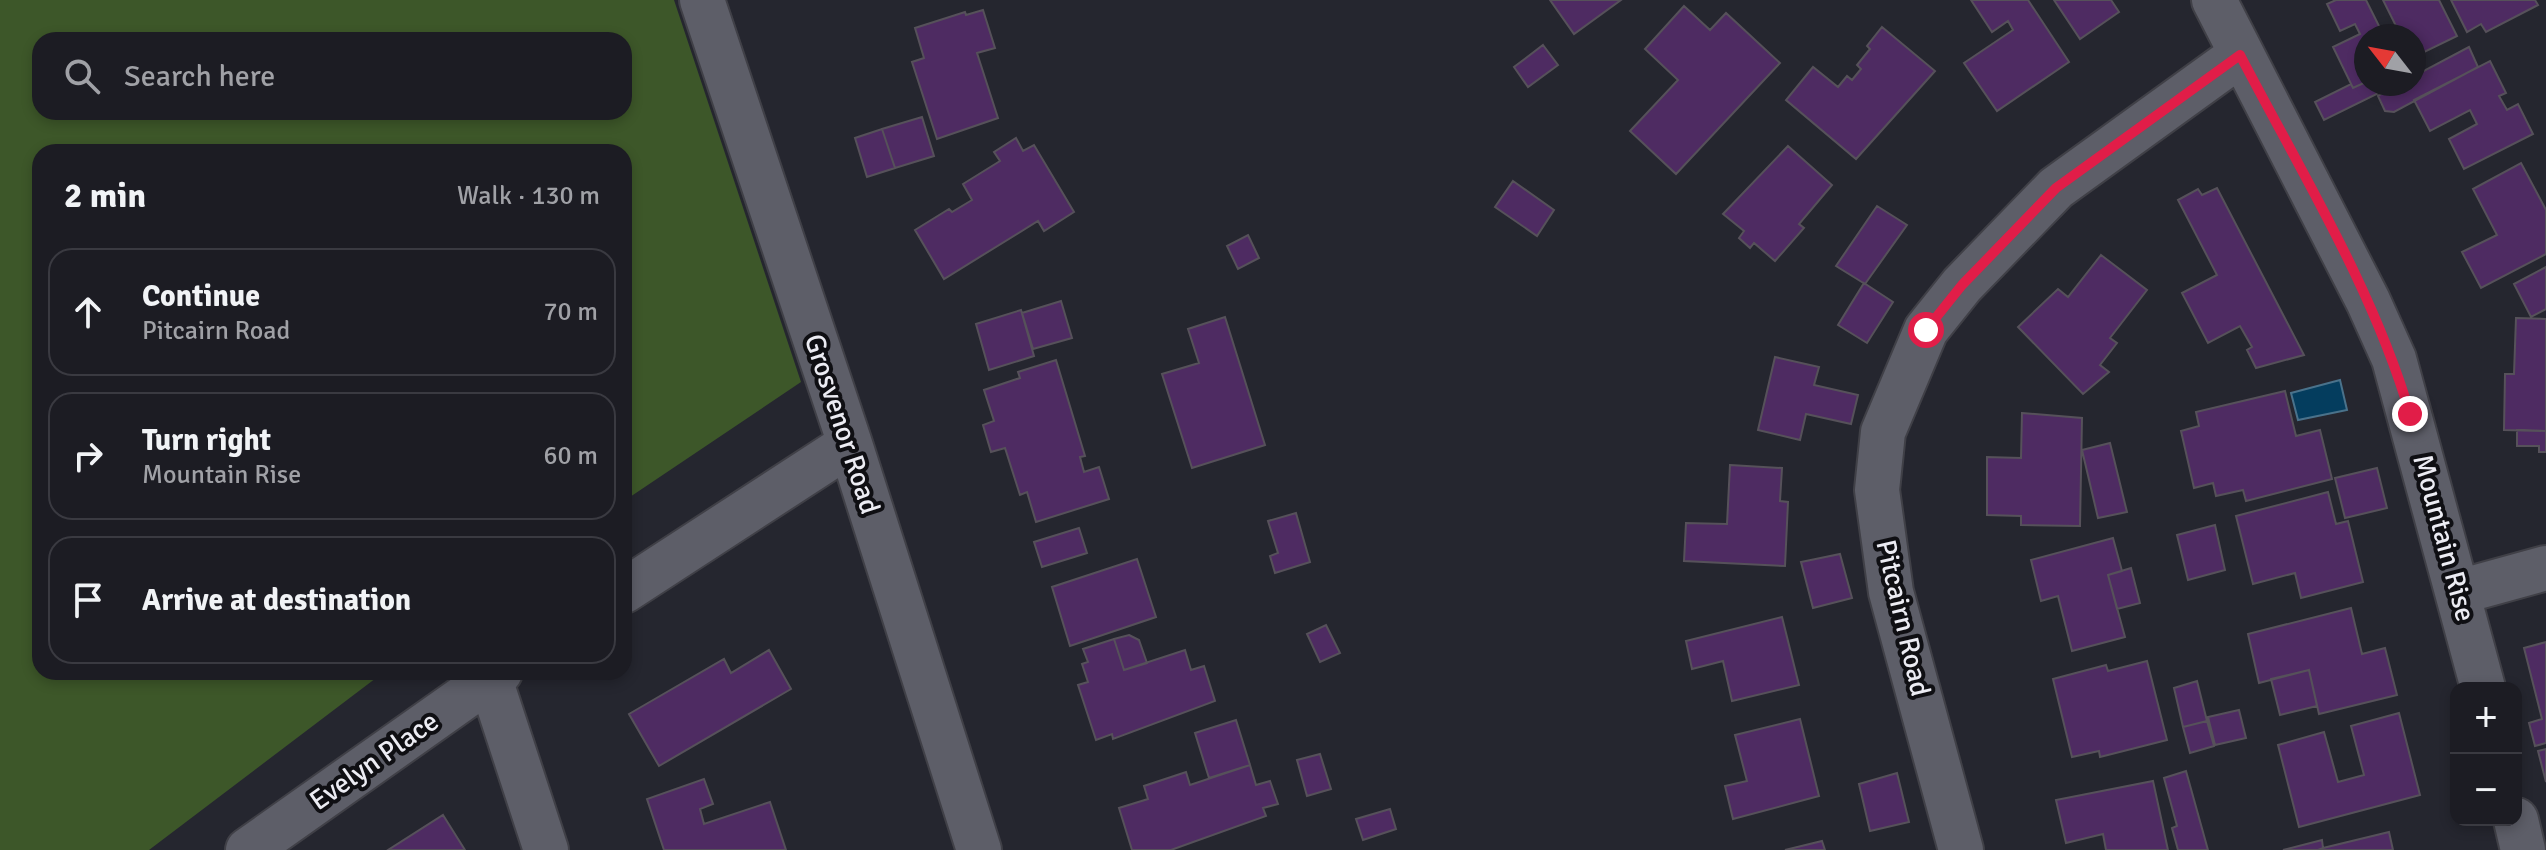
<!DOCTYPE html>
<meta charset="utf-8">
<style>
:root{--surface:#1c1c23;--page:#292930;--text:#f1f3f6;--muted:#a0a1a6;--line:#3a3a41}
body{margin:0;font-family:Signika,sans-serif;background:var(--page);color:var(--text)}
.controls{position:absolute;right:24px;bottom:24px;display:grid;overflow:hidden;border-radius:16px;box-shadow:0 4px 12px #0003}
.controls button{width:72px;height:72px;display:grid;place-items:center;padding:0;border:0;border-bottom:2px solid var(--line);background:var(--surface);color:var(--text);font:40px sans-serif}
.compass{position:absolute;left:2354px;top:24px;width:72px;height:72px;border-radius:50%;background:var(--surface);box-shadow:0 4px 12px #0003;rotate:301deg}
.stop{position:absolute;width:24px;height:24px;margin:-18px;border:6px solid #e11d48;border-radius:50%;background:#fff}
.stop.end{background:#e11d48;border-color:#fff;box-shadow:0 2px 8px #0008}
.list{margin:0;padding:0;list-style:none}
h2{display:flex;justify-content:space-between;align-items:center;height:104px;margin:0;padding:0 32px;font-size:34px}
h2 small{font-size:26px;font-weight:400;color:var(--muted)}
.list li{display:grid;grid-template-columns:52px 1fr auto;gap:24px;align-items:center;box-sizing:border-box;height:128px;margin:0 16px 16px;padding:0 16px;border:2px solid var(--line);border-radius:24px}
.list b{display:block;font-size:30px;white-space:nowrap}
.list p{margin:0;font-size:26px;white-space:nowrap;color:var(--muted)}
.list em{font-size:26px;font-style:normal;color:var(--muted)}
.icon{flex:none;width:44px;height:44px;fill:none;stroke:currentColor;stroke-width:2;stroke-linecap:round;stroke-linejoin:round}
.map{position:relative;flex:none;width:2546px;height:850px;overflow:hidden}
.search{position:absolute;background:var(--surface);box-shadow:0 4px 12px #0003;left:32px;top:32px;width:600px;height:88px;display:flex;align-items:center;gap:20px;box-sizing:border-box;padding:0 28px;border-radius:24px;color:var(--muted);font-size:30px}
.panel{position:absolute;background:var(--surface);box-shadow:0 4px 12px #0003;left:32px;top:144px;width:600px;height:536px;border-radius:24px}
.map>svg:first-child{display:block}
</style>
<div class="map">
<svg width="2546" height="850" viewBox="0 0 2546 850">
<rect width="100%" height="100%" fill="#25262f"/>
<path fill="#3d5729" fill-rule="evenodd" d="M 0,0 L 674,0 L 801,382 L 624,501 L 624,152 L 40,152 L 40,672 L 384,672 L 149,850 L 0,850 ZM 40,40 L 624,40 L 624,112 L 40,112 Z"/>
<path fill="#043d5e" stroke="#4a728b" stroke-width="2" d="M 2340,380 L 2347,410 L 2298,420 L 2291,393 Z"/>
<path fill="#4e2b62" stroke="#56515a" stroke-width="2" d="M 1550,0 L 1621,0 L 1574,34 Z
M 1971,0 L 2028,0 L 2069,62 L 1997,111 L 1964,63 L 2013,30 L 2008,21 L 1992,32 Z
M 2054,0 L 2111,0 L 2119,12 L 2080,39 Z
M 2336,0 L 2366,0 L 2384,36 L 2366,36 L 2366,82 L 2353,88 L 2333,47 L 2360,34 L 2355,24 L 2340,31 L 2327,4 Z
M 2383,0 L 2439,0 L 2457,36 L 2414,57 L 2414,36 L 2401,36 Z
M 2451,0 L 2535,0 L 2538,5 L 2486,32 L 2481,24 L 2467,32 Z
M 1684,6 L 1710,30 L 1726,13 L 1780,63 L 1676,174 L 1630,131 L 1678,80 L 1645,49 Z
M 983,10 L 995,48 L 977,53 L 998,118 L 937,139 L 912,62 L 924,58 L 915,28 L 965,12 L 966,15 Z
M 1882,27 L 1935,71 L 1856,159 L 1786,100 L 1813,67 L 1838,87 L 1847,76 L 1852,80 L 1861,69 L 1857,65 L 1870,49 L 1867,46 Z
M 1543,45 L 1558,65 L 1528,87 L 1514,67 Z
M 2469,47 L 2478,67 L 2394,112 L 2385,111 L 2378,96 L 2399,84 L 2414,84 L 2414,76 Z
M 2490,61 L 2506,93 L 2499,96 L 2507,110 L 2518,104 L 2533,134 L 2464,169 L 2449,139 L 2477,124 L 2470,110 L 2430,131 L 2414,100 Z
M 2366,82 L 2397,84 L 2324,120 L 2315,102 L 2351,84 L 2353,88 Z
M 922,117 L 934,156 L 895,168 L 882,129 Z
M 882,129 L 895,168 L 867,177 L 855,138 Z
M 1016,138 L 1023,151 L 1034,145 L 1074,212 L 1044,231 L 1038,221 L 944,279 L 915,230 L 949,209 L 952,212 L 972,200 L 963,184 L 1000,161 L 994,152 Z
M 1788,146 L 1832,185 L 1799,224 L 1804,228 L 1775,261 L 1754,243 L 1750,248 L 1739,238 L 1744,231 L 1723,214 Z
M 2521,163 L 2546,210 L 2546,254 L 2481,288 L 2462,252 L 2497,235 L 2473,189 Z
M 1513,181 L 1554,210 L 1537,236 L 1495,207 Z
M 2217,188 L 2304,355 L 2256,368 L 2247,350 L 2252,347 L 2240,326 L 2208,343 L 2182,293 L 2217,275 L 2178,200 L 2198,189 L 2202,195 Z
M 1877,206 L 1907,225 L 1865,284 L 1836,266 Z
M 1248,235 L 1259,258 L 1238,269 L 1227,246 Z
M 2101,255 L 2147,290 L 2110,338 L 2117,343 L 2100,365 L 2109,372 L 2083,394 L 2018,327 L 2058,289 L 2068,297 Z
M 2546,267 L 2546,309 L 2531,317 L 2514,284 Z
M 1864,283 L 1893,302 L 1867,343 L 1838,325 Z
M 1061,301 L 1072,338 L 1033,349 L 1022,313 Z
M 1021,310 L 1034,356 L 989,370 L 976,324 Z
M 1225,317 L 1265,445 L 1192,468 L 1162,374 L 1199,363 L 1188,329 Z
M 2516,318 L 2546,319 L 2546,431 L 2504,430 L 2505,374 L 2514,374 Z
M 1775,357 L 1819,367 L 1814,385 L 1858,395 L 1851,424 L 1806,414 L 1800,440 L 1758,430 Z
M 1056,360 L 1085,456 L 1080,457 L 1084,472 L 1099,467 L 1109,499 L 1036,522 L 1027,492 L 1020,495 L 1005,448 L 991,452 L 983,425 L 994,421 L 984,390 L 1020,378 L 1018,372 Z
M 2285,391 L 2296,436 L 2320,430 L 2332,479 L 2246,501 L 2243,490 L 2216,496 L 2213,483 L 2194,488 L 2181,431 L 2199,426 L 2196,412 Z
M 2022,413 L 2082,418 L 2080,526 L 2021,525 L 2021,516 L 1987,515 L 1987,457 L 2021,458 Z
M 2517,430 L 2546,431 L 2546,452 L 2539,452 L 2539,446 L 2517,446 Z
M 2110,443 L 2127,512 L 2098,518 L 2082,450 Z
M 1730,465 L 1782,468 L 1780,501 L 1788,502 L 1785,566 L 1684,561 L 1686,523 L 1727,524 Z
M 2377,468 L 2387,508 L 2345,518 L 2335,478 Z
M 2328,492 L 2336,524 L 2348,521 L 2363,582 L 2301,598 L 2295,573 L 2253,584 L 2236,516 Z
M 1296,513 L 1310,562 L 1275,573 L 1270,556 L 1278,553 L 1268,521 Z
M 2215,525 L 2225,570 L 2188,580 L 2177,535 Z
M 1079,528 L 1087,553 L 1042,567 L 1034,542 Z
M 2113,538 L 2122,571 L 2108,575 L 2125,637 L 2072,651 L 2058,596 L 2041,601 L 2031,560 Z
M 1840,554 L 1852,598 L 1813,608 L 1801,562 Z
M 1137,559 L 1156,617 L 1070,646 L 1052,587 Z
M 2131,568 L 2140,603 L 2117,609 L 2108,575 Z
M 2351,608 L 2362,654 L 2385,648 L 2397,695 L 2319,714 L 2309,670 L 2259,683 L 2248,634 Z
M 1782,617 L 1799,685 L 1732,701 L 1723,661 L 1692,669 L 1686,641 Z
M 1326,625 L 1340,653 L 1320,662 L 1307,634 Z
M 1129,635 L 1139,640 L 1147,663 L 1124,670 L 1114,639 Z
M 1114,639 L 1124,670 L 1185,650 L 1191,670 L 1204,666 L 1215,701 L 1113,739 L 1112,734 L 1096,740 L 1078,685 L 1088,682 L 1082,664 L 1088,662 L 1083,649 Z
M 2546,642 L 2546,743 L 2535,746 L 2529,723 L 2542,719 L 2524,648 Z
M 769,650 L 791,689 L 659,766 L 629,714 L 724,659 L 731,673 Z
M 2147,661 L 2167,740 L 2100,757 L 2099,751 L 2072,757 L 2053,679 L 2106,665 L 2108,671 Z
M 2309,670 L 2317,706 L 2280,715 L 2271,679 Z
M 2197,681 L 2207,721 L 2183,727 L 2174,688 Z
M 2239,710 L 2246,738 L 2215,745 L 2208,717 Z
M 2399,713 L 2420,795 L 2299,827 L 2278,745 L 2324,732 L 2338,782 L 2364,775 L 2351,726 Z
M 1800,719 L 1819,796 L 1733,819 L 1725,786 L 1747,781 L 1735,735 Z
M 1236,720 L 1250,765 L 1209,778 L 1195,733 Z
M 2207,721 L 2214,746 L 2190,753 L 2183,727 Z
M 2546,749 L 2546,782 L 2538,751 Z
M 1320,754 L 1331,789 L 1307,796 L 1297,760 Z
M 1250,765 L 1256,785 L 1270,781 L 1278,804 L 1263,808 L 1266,816 L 1171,850 L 1132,850 L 1119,808 L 1148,799 L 1144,786 L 1186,772 L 1190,785 Z
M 2186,771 L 2208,850 L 2178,850 L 2172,828 L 2177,826 L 2164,778 Z
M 1897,773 L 1909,822 L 1870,831 L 1859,784 Z
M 704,779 L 713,804 L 700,809 L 704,824 L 770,802 L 786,850 L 664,850 L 647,799 Z
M 2153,781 L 2168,850 L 2106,850 L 2103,834 L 2066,843 L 2056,800 Z
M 1390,809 L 1396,829 L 1363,840 L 1356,819 Z
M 443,815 L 465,850 L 388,850 Z
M 2389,832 L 2393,850 L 2318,850 L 2323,848 Z
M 2322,840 L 2323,848 L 2318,850 L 2283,850 Z
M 1822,841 L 1825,850 L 1785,850 Z"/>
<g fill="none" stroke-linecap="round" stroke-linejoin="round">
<g stroke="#404047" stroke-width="48">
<path id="street" d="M 702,0 L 850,444 L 979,850
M 2214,0 L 2368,301 L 2394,359 L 2483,688
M 624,591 L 850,444
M 2459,592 L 2546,568
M 490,679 L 546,850
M 2516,820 L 2523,850
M 248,850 L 500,672
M 1961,850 L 1891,592 L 1877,490 L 1883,432 L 1926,330 L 1962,285 L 2056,188 L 2240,55"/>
</g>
<use href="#street" stroke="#5d5e68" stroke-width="44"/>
</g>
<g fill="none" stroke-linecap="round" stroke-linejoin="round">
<path stroke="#e11d48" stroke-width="10" d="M 1926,330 L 1962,285 L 2056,188 L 2240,55 C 2301,172 2373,288 2410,414"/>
</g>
<g text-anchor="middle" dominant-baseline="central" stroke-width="8" stroke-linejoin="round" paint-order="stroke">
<g font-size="28" fill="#ececf3" stroke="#0f0f13">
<text transform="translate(842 424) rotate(72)">Grosvenor Road</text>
<text transform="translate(2444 538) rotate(75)">Mountain Rise</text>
<text transform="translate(1903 618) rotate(77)">Pitcairn Road</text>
<text transform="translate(374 761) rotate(-35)">Evelyn Place</text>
</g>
</g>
</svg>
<div class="controls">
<button>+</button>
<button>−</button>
</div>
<svg class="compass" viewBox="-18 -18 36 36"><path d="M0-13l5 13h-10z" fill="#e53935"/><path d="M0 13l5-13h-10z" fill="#a0a1a6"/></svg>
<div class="stop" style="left:1926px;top:330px"></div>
<div class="stop end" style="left:2410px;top:414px"></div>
<div class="search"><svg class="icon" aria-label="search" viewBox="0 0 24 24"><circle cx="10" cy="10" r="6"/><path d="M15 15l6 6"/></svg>Search here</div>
<section class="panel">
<h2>2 min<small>Walk · 130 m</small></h2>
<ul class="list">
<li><svg class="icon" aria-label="ahead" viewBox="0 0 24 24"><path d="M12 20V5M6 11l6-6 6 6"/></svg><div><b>Continue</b><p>Pitcairn Road</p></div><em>70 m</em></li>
<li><svg class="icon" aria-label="right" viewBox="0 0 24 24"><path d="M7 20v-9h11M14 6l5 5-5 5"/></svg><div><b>Turn right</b><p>Mountain Rise</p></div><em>60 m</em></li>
<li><svg class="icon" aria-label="arrive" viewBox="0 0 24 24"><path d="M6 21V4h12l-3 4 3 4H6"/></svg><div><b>Arrive at destination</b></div></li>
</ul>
</section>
</div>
